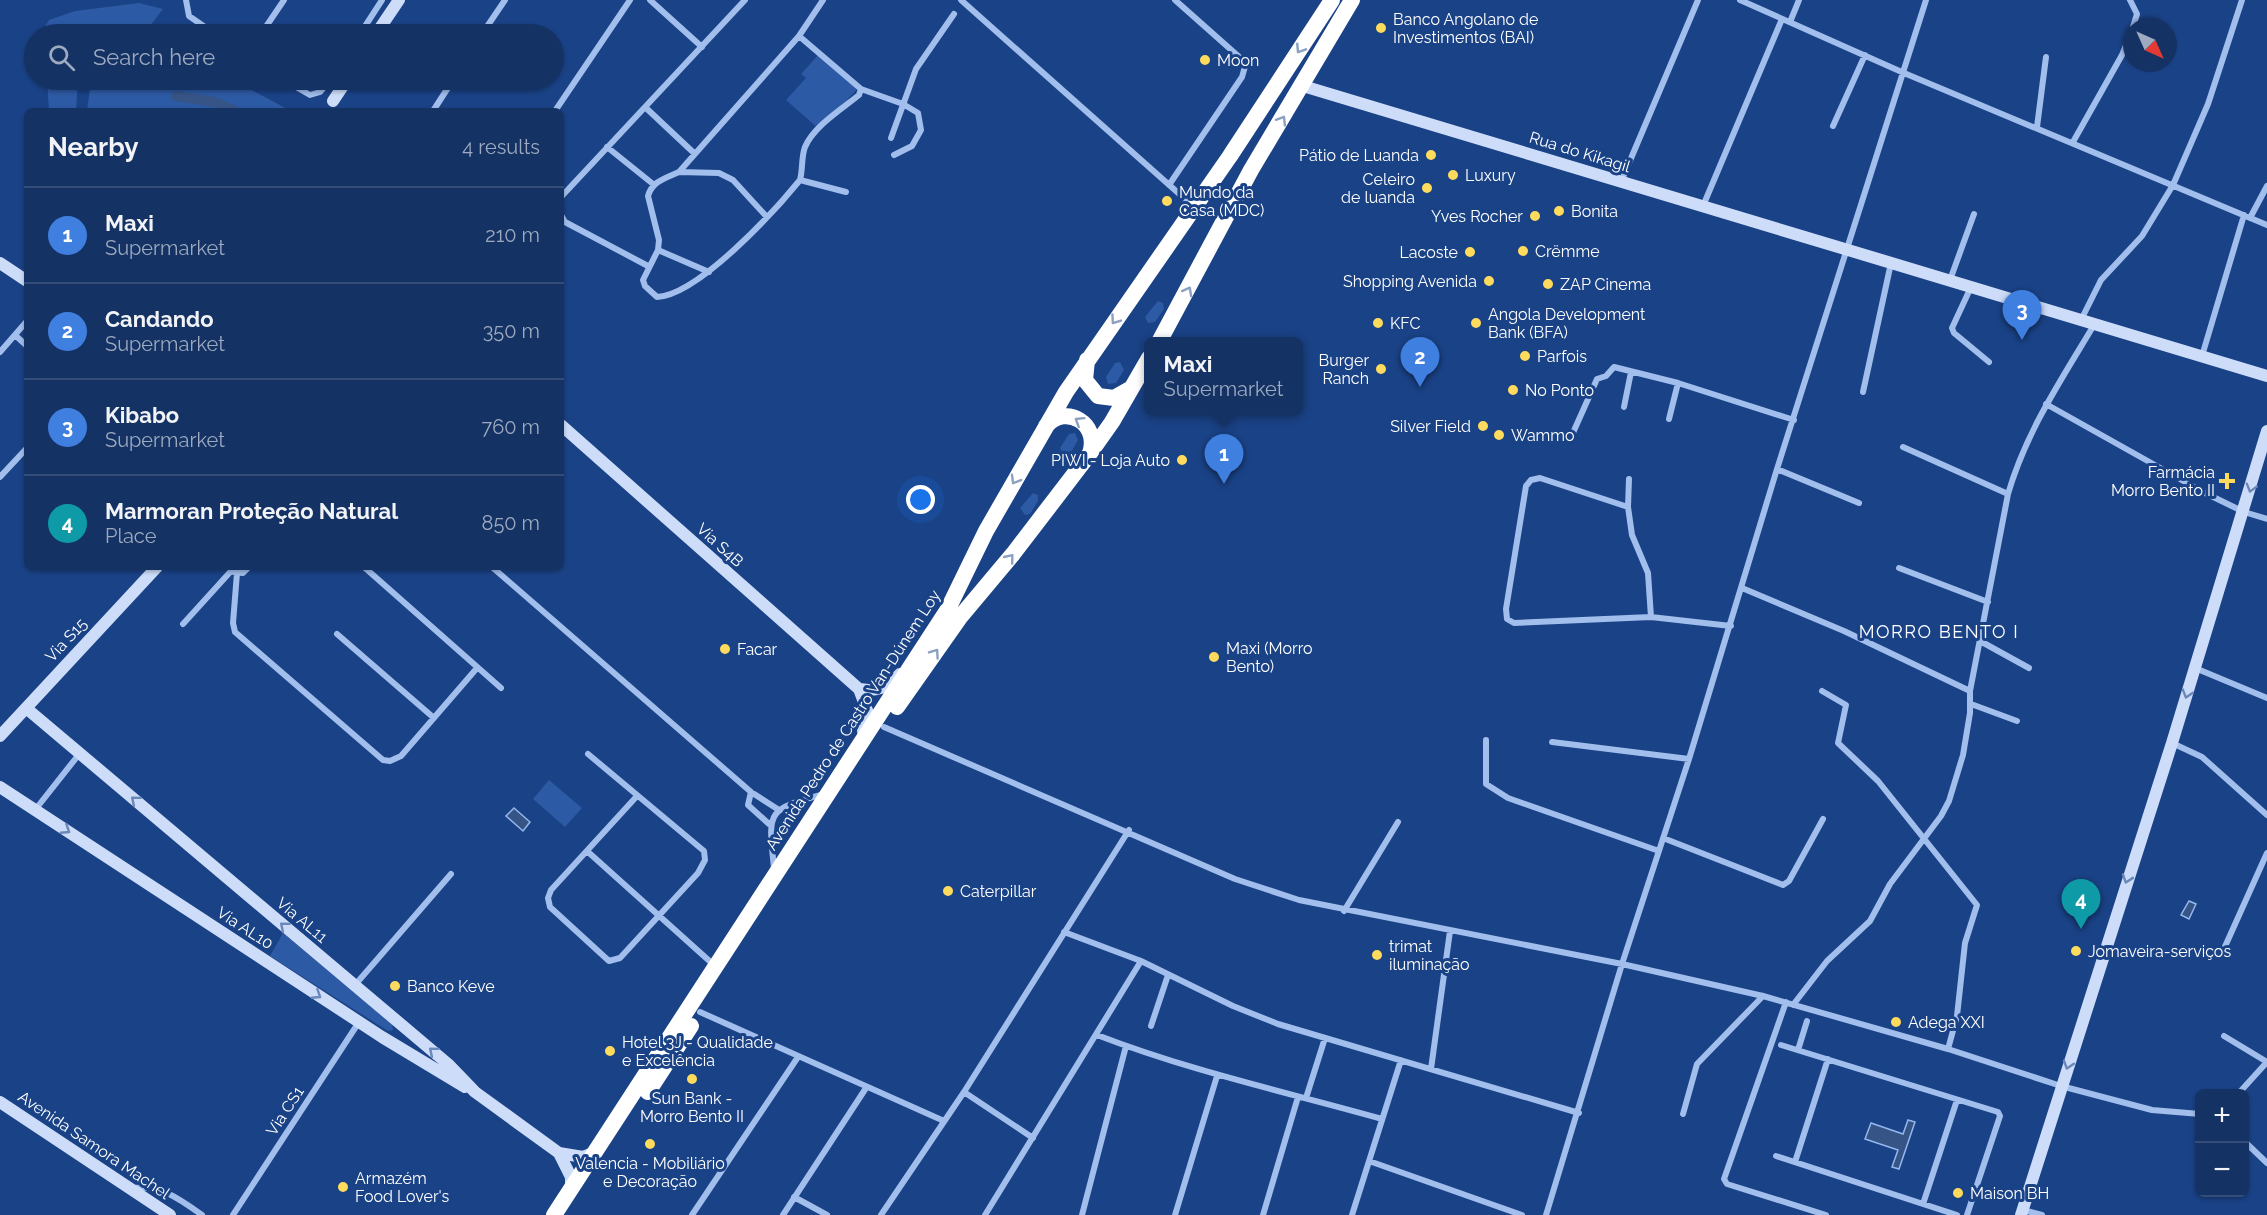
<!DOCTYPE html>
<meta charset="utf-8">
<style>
:root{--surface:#143264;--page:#1d3a6a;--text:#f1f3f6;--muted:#9daabf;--line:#334d78;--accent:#ea580c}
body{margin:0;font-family:Raleway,sans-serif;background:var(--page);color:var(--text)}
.controls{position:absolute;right:18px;bottom:18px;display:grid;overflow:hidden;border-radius:9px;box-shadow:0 2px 4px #0004}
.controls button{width:54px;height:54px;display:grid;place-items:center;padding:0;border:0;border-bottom:2px solid var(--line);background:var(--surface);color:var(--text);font:30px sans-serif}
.compass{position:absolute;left:2123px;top:18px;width:54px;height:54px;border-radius:50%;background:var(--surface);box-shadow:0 2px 4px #0004;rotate:135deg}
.you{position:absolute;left:921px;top:500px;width:21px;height:21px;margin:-15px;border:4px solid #fff;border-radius:50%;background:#1a73e8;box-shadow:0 0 0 9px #1a73e833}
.badge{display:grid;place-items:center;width:39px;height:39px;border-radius:50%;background:var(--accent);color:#fff;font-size:20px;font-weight:700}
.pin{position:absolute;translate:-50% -50px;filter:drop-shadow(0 2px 3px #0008)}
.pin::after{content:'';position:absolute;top:32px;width:21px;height:18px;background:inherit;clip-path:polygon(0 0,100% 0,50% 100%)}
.popup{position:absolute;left:1144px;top:337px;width:159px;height:78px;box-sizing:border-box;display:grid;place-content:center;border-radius:9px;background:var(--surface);filter:drop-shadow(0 2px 4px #0005);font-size:20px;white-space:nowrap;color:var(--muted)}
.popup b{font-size:22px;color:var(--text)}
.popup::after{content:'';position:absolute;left:50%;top:100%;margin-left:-12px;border:12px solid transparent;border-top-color:var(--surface)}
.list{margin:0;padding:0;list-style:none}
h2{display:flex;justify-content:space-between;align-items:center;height:78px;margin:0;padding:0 24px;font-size:26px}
h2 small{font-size:20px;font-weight:400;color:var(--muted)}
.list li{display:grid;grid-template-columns:39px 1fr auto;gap:18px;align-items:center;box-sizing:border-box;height:96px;padding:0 24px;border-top:2px solid var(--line)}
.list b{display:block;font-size:22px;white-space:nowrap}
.list p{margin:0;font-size:20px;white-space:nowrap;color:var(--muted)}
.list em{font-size:20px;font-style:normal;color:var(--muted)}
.icon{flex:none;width:33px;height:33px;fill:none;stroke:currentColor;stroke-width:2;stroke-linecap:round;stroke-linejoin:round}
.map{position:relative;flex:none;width:2267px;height:1215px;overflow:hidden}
.search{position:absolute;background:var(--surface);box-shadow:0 2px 4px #0004;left:24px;top:24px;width:540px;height:66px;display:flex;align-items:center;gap:15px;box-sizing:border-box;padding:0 21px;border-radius:33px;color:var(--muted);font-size:22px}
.panel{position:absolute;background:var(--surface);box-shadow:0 2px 4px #0004;left:24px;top:108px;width:540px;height:462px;border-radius:9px}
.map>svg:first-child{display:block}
</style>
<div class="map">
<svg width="2267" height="1215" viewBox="0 0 2267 1215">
<rect width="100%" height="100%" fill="#1a4286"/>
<path fill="#2d5aa4" d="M 139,3 L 163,9 L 150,26 L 133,24 L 102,34 L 41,33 L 49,20 L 75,11 Z
M 819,54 L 857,89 L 820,130 L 786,100 L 806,78 L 801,74 Z
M 47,80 L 78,80 L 76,111 L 49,111 Z
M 91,80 L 233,80 L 291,111 L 87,111 Z
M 1158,301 L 1163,303 L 1164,309 L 1155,322 L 1148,323 L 1145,317 Z
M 1120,362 L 1124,370 L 1116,383 L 1108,384 L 1106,377 L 1115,363 Z
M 1075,433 L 1078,440 L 1070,454 L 1063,454 L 1060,448 L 1069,434 Z
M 1033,493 L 1038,495 L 1038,501 L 1030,514 L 1025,515 L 1020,508 Z
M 549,780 L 582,808 L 565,827 L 533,799 Z
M 283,933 L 392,1024 L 393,1030 L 388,1031 L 270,956 Z"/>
<path fill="#365486" stroke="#94b8ee" stroke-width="1.5" d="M 514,808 L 530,822 L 523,831 L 506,816 Z
M 2189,901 L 2196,904 L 2189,919 L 2181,915 Z
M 1908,1120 L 1915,1122 L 1899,1169 L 1892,1167 L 1898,1150 L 1865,1139 L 1871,1123 L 1903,1134 Z"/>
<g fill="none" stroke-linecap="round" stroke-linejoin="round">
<path stroke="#365486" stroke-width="10" d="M 176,96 L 215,102 L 235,111"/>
<path stroke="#a1beec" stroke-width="6" d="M 186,0 L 189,16 L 215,34
M 650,0 L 702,47
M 823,0 L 799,36 L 679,172 C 666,178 652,181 648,196 L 659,240 L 658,250 L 643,280 L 645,286 L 657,297 C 698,295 774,212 800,180 C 803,169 801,158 805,147 C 814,126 842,109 859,95 L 861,89
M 961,0 L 1194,207
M 1740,0 L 1904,73 L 2267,225
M 2130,0 L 2137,14 L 2133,27
M 1790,22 L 1799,0
M 261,34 L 284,0
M 360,34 L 382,0
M 482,34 L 505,0
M 799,36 L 861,89 L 903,104 L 918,113 L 921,130 L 912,146 L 894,155
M 284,80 L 310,95 L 320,92 L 330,80
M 645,107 L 695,154
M 433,111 L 453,80
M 555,111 L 630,0
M 1833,126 L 1865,55
M 2037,127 L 2046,57
M 891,138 L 916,69 L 954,14
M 2073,142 L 2122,55 L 2132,30
M 607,147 L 653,184
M 679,172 L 719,173 L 733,180 L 766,216
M 800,180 L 846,192
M 1621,182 L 1698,0
M 1169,185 L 1242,77 L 1246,63 L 1175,0
M 561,197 L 745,0
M 1703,206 L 1782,19
M 561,215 L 565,222 L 648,266
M 2250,218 L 2267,186
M 658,250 L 709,272
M 1950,280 L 1974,214
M 1971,287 L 1952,328 L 1954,333 L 1989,362
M 2081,320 L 2101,280 L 2142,236 L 2173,185 L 2208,104 L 2242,0
M 15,335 L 27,346
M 0,352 L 27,321
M 2202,356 L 2244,215
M 1863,392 L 1891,263
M 2046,404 L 2203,492 L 2244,512 L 2267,519
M 1624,407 L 1631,372
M 1669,419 L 1678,383
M 1572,435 L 1597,379 L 1606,376 L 1614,367 L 1678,383 L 1794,420
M 1903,447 L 2008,494
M 1777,469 L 1859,503
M 0,477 L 27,448
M 1629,479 L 1628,507 L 1632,535 L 1648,573 L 1651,617
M 1628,507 L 1540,478 L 1531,480 L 1526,486 L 1506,609 L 1507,619 L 1514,623 L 1651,617 L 1731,626
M 364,567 L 501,688
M 492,567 L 751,792 L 779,810
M 1899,568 L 1988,602
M 234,572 L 243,573 L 249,567
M 237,573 L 233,623 L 235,632 L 383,760 L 390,761 L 401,756 L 477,668
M 1742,588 L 1844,631 L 1970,691
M 183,624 L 232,570
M 337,634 L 434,718
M 1980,641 L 2029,668
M 2195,668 L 2267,698
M 1822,691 L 1846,705 L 1838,743 L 1878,781 L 1977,905 L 1965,943 L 1957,1016 L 1948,1049
M 1971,704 L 2017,721
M 884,727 L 1235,879 L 1299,900 L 1622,964 L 1763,996 L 1948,1049 L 2061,1086 L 2152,1110 L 2200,1114
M 1486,740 L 1486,784 L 1508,798 L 1659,851
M 1552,742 L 1689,759
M 2172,743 L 2202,757 L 2267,815
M 588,754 L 704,851 L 705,860 L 698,873 L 620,958 L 609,961 L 550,907 L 548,898 L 551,890 L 637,796
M 751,792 L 748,805 L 769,824
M 35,810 L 80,753
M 1663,838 L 1783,885 L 1789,881 L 1823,819
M 587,851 L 715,966
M 774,868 C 768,810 766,810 824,794
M 1344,911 L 1398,822
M 1064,932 L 1141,961 L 1233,1006 L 1278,1024 L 1579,1113
M 2223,951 L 2267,853
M 355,985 L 451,874
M 1786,1002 L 1724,1179 L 1727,1184 L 1826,1215
M 1793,1005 L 1827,961 L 1870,921 L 1890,884 L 1941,816 L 1949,801 L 1963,755 L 1970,713 L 1970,691 L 2008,494 C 2026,432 2061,380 2094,325
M 700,1012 L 944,1121
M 1151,1026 L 1168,975
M 1097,1035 C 1190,1071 1286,1092 1382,1119
M 2224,1036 L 2267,1062
M 1781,1045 L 1998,1112 L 2000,1116 L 1967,1215
M 1798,1050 L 1807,1021
M 1431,1069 L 1450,931
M 964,1092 L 1033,1138
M 2238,1094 L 2267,1062
M 1306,1098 L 1325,1038
M 1683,1114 L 1697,1064 L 1763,996
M 2244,1141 L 2267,1163
M 1776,1156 L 1957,1215
M 1369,1161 L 1522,1215
M 1795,1162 L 1828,1059
M 133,1188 C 160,1184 181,1200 202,1215
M 794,1197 L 827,1215
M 1923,1204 L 1957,1100
M 2023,1210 L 2042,1215
M 233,1215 L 359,1022
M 692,1215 L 798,1057
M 783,1215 L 866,1088
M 881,1215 L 964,1092 L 1129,830
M 985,1215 L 1141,961
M 1082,1215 L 1126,1046
M 1175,1215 L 1217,1076
M 1263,1215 L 1298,1097
M 1352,1215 L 1401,1060
M 1546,1215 L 1622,964 L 1689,759 L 1777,469 L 1926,0"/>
<path stroke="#cdddf9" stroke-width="12" d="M 376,34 L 399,0
M 1303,86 L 2267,376
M 333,101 L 347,80
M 0,263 L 27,281
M 561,425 L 859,689 L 868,713 L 863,731
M 859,689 C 876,692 888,688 900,674
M 26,708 L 448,1064 L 475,1092 L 559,1153 L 571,1177 L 571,1189
M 0,736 L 157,567
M 0,787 L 382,1037 L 465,1087
M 0,1102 L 170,1215
M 559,1153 L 583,1157 L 595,1152
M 2021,1215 L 2172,743 L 2267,431"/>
<path stroke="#fff" stroke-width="16" d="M 1159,342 L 1251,170 L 1352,0
M 1087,360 L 1085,380 L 1098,396 L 1114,398 L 1130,389
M 1046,426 C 1066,403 1100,424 1090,453
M 897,707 L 961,616 L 1013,554 L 1088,456 L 1112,422 L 1149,358
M 648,1092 L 691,1026
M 554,1215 L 948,609 L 986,531 L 1066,392 L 1230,156 L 1332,0"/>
</g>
<defs><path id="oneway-chevron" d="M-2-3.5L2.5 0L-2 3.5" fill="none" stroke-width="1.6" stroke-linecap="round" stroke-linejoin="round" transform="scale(1.5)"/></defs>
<g stroke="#8ca0c2">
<use href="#oneway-chevron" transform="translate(1300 49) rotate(123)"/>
<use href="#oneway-chevron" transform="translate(1282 120) rotate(-58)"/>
<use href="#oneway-chevron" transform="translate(1188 291) rotate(-61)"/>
<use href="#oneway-chevron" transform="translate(1115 320) rotate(125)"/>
<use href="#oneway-chevron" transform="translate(1079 421) rotate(-148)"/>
<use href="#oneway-chevron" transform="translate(1015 480) rotate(120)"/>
<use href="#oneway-chevron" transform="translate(1010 558) rotate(-51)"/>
<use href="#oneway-chevron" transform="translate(935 653) rotate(-55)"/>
</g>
<g stroke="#6b88ba">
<use href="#oneway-chevron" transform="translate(2251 488) rotate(106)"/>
<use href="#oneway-chevron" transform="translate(2187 694) rotate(107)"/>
<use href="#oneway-chevron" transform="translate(135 800) rotate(-140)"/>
<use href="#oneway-chevron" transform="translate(66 830) rotate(33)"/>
<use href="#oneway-chevron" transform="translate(2127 879) rotate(109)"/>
<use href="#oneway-chevron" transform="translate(284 926) rotate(-140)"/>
<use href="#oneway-chevron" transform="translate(317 995) rotate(33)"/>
<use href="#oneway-chevron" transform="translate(433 1051) rotate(-140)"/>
<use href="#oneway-chevron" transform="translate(2068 1065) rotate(108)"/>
</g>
<g fill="#feda5d" stroke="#1a4286" stroke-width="2">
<circle cx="1381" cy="28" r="6"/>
<circle cx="1205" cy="60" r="6"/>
<circle cx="1431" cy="155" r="6"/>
<circle cx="1453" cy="175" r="6"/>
<circle cx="1427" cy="188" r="6"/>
<circle cx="1167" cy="201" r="6"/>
<circle cx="1559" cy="211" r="6"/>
<circle cx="1535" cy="216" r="6"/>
<circle cx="1523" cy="251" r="6"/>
<circle cx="1470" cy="252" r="6"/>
<circle cx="1489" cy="281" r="6"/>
<circle cx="1548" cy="284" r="6"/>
<circle cx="1378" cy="323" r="6"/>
<circle cx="1476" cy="323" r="6"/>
<circle cx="1525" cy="356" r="6"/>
<circle cx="1381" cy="369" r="6"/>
<circle cx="1513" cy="390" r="6"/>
<circle cx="1483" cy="426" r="6"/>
<circle cx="1499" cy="435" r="6"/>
<circle cx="1182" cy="460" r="6"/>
<path d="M2224 472h6v6h6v6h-6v6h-6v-6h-6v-6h6z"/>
<circle cx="725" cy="649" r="6"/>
<circle cx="1214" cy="657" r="6"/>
<circle cx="948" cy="891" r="6"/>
<circle cx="2076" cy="951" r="6"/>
<circle cx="1377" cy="955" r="6"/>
<circle cx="395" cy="986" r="6"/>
<circle cx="1896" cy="1022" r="6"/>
<circle cx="610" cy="1051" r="6"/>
<circle cx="692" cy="1079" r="6"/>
<circle cx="650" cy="1144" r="6"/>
<circle cx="343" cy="1187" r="6"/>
<circle cx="1958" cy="1193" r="6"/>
</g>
<g text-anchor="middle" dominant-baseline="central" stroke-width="6" stroke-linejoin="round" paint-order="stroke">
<g font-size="16" fill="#fff" stroke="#1a4286" text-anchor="start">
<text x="1393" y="19">Banco Angolano de<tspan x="1393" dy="18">Investimentos (BAI)</tspan></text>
<text x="1217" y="60">Moon</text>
<text x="1419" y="155" text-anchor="end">Pátio de Luanda</text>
<text x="1465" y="175">Luxury</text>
<text x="1415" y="179" text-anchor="end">Celeiro<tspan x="1415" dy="18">de luanda</tspan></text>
<text x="1179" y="192">Mundo da<tspan x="1179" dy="18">Casa (MDC)</tspan></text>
<text x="1571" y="211">Bonita</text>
<text x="1523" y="216" text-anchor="end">Yves Rocher</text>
<text x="1535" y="251">Crëmme</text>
<text x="1458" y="252" text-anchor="end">Lacoste</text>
<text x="1477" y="281" text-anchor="end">Shopping Avenida</text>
<text x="1560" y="284">ZAP Cinema</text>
<text x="1488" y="314">Angola Development<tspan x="1488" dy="18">Bank (BFA)</tspan></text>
<text x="1390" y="323">KFC</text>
<text x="1537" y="356">Parfois</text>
<text x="1369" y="360" text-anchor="end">Burger<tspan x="1369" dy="18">Ranch</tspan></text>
<text x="1525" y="390">No Ponto</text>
<text x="1471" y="426" text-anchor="end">Silver Field</text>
<text x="1511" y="435">Wammo</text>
<text x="1170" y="460" text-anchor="end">PIWI - Loja Auto</text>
<text x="2215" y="472" text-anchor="end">Farmácia<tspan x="2215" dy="18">Morro Bento II</tspan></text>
<text x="1226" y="648">Maxi (Morro<tspan x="1226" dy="18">Bento)</tspan></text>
<text x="737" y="649">Facar</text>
<text x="960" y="891">Caterpillar</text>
<text x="1389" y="946">trimat<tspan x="1389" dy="18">iluminação</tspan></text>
<text x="2088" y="951">Jomaveira-serviços</text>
<text x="407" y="986">Banco Keve</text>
<text x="1908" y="1022">Adega XXI</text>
<text x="622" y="1042">Hotel 3J - Qualidade<tspan x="622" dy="18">e Excelência</tspan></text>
<text x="692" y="1098" text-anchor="middle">Sun Bank -<tspan x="692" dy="18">Morro Bento II</tspan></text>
<text x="650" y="1163" text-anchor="middle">Valencia - Mobiliário<tspan x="650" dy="18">e Decoração</tspan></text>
<text x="355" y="1178">Armazém<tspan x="355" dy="18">Food Lover's</tspan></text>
<text x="1970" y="1193">Maison BH</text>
</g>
<g font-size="16" fill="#fff" stroke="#1a4286">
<text transform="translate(1580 152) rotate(17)">Rua do Kikagil</text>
<text transform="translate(720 545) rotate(42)">Via S4B</text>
<text transform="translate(66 640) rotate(-47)">Via S15</text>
<text transform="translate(853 720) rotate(-57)">Avenida Pedro de Castro Van-Dúnem Loy</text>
<text transform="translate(302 920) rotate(40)">Via AL11</text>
<text transform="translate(245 928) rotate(33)">Via AL10</text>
<text transform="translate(285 1111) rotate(-57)">Via CS1</text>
<text transform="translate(94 1145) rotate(34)">Avenida Samora Machel</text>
</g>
<g font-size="18" letter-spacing="1.5" fill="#fff" stroke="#1a4286">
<text x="1939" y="631">MORRO BENTO I</text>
</g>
</g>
</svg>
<div class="controls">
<button>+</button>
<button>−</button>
</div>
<svg class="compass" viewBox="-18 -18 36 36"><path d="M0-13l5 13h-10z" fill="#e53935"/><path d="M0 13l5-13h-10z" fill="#9daabf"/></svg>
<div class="you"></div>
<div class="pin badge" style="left:1224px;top:484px;background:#3f7fe0">1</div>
<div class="popup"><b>Maxi</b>Supermarket</div>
<div class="pin badge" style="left:1420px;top:387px;background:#3f7fe0">2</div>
<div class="pin badge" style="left:2022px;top:340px;background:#3f7fe0">3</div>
<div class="pin badge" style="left:2081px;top:929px;background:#0f9aa8">4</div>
<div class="search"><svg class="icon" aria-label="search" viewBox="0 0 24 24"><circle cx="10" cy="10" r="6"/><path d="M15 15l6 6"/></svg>Search here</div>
<section class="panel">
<h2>Nearby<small>4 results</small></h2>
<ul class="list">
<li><span class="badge" style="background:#3f7fe0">1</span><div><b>Maxi</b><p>Supermarket</p></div><em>210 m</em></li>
<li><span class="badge" style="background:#3f7fe0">2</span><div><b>Candando</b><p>Supermarket</p></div><em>350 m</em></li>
<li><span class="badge" style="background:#3f7fe0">3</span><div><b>Kibabo</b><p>Supermarket</p></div><em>760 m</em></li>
<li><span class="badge" style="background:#0f9aa8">4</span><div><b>Marmoran Proteção Natural</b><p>Place</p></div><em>850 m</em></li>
</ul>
</section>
</div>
